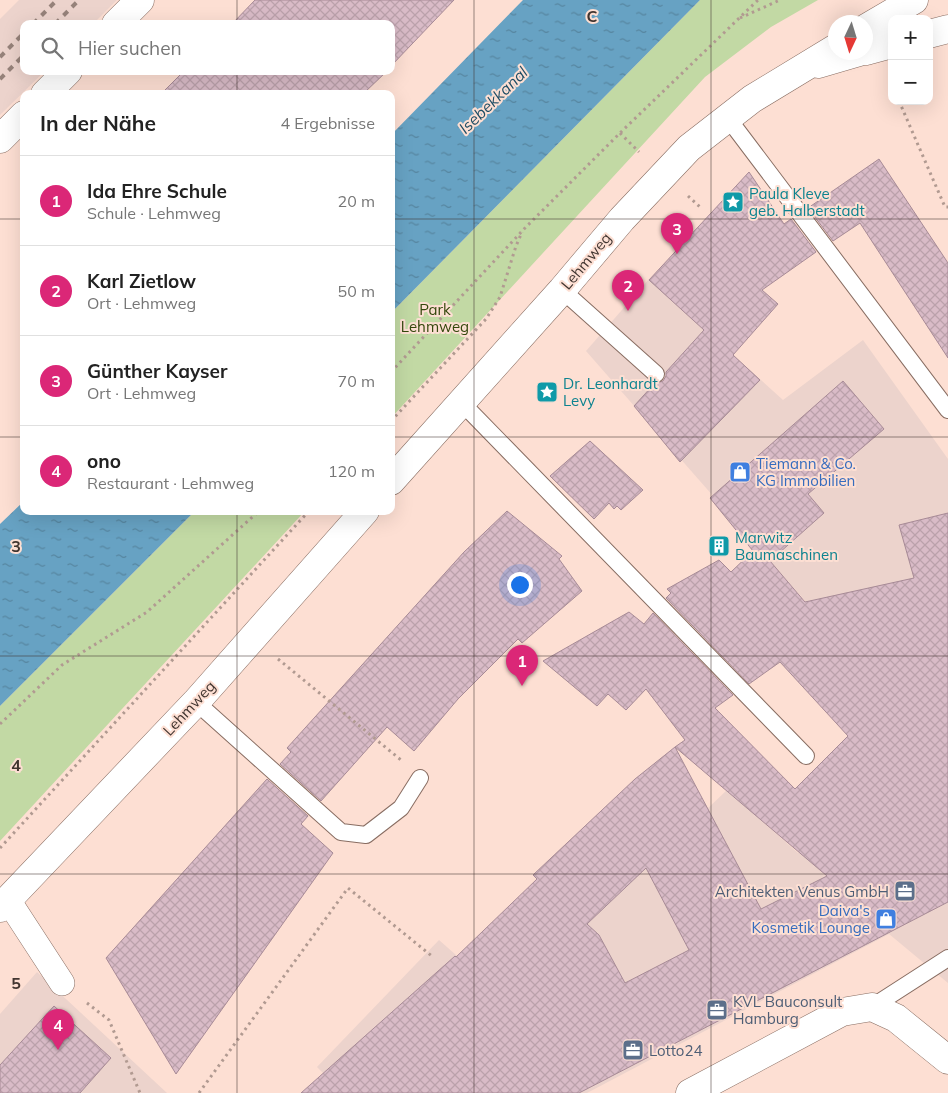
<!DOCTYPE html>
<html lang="de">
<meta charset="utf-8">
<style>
:root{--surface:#fff;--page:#f6f6f6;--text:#222;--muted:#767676;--line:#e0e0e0;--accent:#db2777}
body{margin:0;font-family:Mulish,sans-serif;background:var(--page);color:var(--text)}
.controls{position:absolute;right:15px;top:15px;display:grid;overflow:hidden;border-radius:10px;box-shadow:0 5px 20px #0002}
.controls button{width:45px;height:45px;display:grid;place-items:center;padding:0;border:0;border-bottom:1px solid var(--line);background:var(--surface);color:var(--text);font:25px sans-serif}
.compass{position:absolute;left:828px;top:15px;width:45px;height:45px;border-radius:50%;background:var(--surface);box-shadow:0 5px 20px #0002;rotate:184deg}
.you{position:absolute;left:519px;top:584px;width:18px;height:18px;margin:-12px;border:4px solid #fff;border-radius:50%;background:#1a73e8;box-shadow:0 0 0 8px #1a73e833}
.badge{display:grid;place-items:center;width:32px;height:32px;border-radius:50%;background:var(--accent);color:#fff;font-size:16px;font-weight:700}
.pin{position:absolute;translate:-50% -41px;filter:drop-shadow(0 1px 2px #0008)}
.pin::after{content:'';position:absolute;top:26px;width:18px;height:15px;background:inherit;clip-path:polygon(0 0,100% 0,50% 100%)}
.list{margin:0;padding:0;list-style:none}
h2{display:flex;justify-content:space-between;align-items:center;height:65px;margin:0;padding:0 20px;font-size:21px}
h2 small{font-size:16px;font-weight:400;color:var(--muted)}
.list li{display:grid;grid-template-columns:32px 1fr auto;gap:15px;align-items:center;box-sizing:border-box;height:90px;padding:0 20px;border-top:1px solid var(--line)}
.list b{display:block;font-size:19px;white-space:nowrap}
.list p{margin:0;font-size:16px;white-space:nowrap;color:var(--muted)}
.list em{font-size:16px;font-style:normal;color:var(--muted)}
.icon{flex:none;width:28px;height:28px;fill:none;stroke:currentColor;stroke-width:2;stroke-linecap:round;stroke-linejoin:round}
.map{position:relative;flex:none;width:948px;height:1093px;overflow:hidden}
.search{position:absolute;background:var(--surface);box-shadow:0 5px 20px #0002;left:20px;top:20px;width:375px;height:55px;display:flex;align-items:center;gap:12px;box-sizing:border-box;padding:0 18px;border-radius:10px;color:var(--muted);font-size:19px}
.panel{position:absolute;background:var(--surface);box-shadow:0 5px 20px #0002;left:20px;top:90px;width:375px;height:425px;border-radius:10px}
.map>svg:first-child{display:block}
</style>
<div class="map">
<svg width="948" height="1093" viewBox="0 0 948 1093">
<defs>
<pattern id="water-ripples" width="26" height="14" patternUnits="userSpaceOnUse" patternTransform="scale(1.25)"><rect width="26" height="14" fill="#67a2c3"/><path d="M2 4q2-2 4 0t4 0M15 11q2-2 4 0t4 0" fill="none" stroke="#56859f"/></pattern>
<pattern id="building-cross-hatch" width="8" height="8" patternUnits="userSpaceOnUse" patternTransform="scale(1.25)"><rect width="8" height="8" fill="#d9bbc7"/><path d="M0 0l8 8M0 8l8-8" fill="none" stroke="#bba1ab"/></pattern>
</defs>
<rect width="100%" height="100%" fill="#fddfd3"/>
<path fill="#ecd3cc" d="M 19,0 L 117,0 L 93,24 L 24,24 L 24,71 L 45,71 L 0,115 L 0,19 Z
M 649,279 L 783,400 L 863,340 L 948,459 L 948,764 L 586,351 Z
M 948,771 L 948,983 L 889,934 L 587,1093 L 306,1093 L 324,1074 L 317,1067 L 439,940 L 507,1000 L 727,790 L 798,853 Z
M 37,972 L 167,1093 L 0,1093 L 0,1014 Z"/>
<path fill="#c2d9a4" d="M 700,0 L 818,0 L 771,27 L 705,77 L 391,418 L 391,313 Z
M 195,511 L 305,511 L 0,841 L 0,706 Z"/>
<path fill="url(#water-ripples)" d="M 523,0 L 700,0 L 391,313 L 391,135 Z
M 24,501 L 24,511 L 195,511 L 0,706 L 0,524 Z"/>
<path fill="url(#building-cross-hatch)" stroke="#a78a96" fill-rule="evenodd" d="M 255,0 L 454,0 L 391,66 L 391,24 L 232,24 Z
M 184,71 L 387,71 L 363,94 L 161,94 Z
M 879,159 L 948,263 L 948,358 L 860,223 L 833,241 L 808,208 Z
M 749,172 L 784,224 L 791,219 L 816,252 L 762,290 L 778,304 L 733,355 L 760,380 L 680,462 L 634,406 L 654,384 L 663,381 L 666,376 L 666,372 L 704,330 L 649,280 Z
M 843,381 L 884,429 L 808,494 L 824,513 L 770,561 L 805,602 L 914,578 L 899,525 L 948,513 L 948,902 L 579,1093 L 301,1093 L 455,956 L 456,957 L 537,879 L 533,875 L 635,779 L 675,747 L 761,909 L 827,876 L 675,747 L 685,740 L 646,689 L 626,710 L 608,694 L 597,706 L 543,661 L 629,612 L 644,624 L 653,613 L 733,695 L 715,708 L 795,789 L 848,736 L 780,662 L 749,684 L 666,598 L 671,593 L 667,589 L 719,560 L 731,572 L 753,551 L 710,498 ZM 646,868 L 689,950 L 625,983 L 599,935 L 587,924 Z
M 590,441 L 643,490 L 621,510 L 617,506 L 614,509 L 609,503 L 594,519 L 550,476 Z
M 507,511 L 562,556 L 559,559 L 582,591 L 522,643 L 518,639 L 458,699 L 414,751 L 387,727 L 321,801 L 280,764 L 291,752 L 287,748 L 464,552 Z
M 267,779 L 308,816 L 301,824 L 333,853 L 176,1074 L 106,958 Z
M 54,1006 L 111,1058 L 80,1093 L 0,1093 L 0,1065 Z"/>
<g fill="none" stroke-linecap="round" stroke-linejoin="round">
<g stroke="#886d62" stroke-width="18">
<path id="service" d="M 727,117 L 948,410
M 562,290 L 656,374
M 461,402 L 806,756
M 196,702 L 341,832 L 366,835 L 401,808 L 420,778
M 872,1007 L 948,958"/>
</g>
<g stroke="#886d62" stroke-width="26">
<path id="pedestrian" d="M 8,900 L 62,983"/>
</g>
<g stroke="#886d62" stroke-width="29">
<path id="minor" d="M 116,24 L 140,0
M 45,94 L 68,71
M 0,139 L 24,115
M 690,1093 L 842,1012 L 872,1007 L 896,1018 L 948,1060"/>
</g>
<g stroke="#886d62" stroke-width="29">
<path id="tertiary" d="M 866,28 L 914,0
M 929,34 L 948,29
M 866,51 L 892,44
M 818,64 L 859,52
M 391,481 L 562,290 L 622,219 L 689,148 L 752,99 L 836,48
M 0,908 L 196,702 L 365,511"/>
</g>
<path stroke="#b19a91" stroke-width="3" stroke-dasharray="2.5 4" stroke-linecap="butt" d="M 740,18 L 780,0
M 899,101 L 945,207 L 948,207
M 620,133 L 639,152
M 688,196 L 700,207
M 391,372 L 524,229 L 620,133 L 758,0
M 391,421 L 486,319 L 500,297 L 516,246 L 522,232
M 278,659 L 401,760
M 0,724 L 62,665 L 147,612 L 259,511
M 0,848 L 309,511
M 87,1003 L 109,1020 L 140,1093
M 199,1093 L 348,888 L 433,957"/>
<use href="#service" stroke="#fff" stroke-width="16"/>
<use href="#pedestrian" stroke="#fff" stroke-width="25"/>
<use href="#minor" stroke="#fff" stroke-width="28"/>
<use href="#tertiary" stroke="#fff" stroke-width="28"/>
<path stroke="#96827a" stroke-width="4" stroke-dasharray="6 6" stroke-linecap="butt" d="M 33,24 L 57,0
M 55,24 L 79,0
M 0,57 L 24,33
M 0,79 L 24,55"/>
</g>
<path fill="none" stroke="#413530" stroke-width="1" stroke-opacity="0.55" d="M 237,0 L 237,24M 474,0 L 474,1093M 711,0 L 711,1093M 237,71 L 237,94M 0,219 L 24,219M 391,219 L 948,219M 0,437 L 24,437M 391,437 L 948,437M 237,511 L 237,1093M 0,656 L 948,656M 0,874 L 948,874"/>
<defs>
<g id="sight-square" transform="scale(1.125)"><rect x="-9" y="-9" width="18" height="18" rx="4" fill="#0f9aa8" stroke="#fddfd3"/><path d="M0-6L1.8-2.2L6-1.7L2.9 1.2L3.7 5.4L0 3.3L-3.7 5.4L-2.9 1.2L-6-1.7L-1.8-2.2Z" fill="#fff"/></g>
<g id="shop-square" transform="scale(1.125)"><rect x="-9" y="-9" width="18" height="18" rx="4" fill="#3f7fe0" stroke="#fddfd3"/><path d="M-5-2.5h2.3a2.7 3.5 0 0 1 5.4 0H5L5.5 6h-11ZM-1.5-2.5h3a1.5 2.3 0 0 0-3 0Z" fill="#fff"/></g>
<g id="building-square" transform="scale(1.125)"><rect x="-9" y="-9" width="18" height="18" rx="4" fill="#0f9aa8" stroke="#fddfd3"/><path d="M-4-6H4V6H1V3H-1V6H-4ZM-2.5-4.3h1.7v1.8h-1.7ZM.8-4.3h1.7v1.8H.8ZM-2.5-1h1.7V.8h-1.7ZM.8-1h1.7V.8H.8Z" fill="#fff"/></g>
<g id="office-square" transform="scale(1.125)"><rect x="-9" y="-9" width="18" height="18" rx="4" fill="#5c6f8a" stroke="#fddfd3"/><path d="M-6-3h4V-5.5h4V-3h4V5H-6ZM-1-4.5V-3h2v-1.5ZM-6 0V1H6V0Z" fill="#fff"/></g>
</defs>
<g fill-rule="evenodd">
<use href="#sight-square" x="733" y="202"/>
<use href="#sight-square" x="547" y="392"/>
<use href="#shop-square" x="740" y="472"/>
<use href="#building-square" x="719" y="546"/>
<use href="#office-square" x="905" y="891"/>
<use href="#shop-square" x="886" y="919"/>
<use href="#office-square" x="717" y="1010"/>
<use href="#office-square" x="633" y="1050"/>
</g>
<g text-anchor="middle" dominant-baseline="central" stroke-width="4" stroke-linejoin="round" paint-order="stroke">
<g font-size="15" fill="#0d838f" stroke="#fddfd3" text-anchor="start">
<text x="749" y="193">Paula Kleve<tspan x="749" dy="17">geb. Halberstadt</tspan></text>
<text x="563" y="383">Dr. Leonhardt<tspan x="563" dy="17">Levy</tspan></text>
<text x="735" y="537">Marwitz<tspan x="735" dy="17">Baumaschinen</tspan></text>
</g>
<g font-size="15" fill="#413530" stroke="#fddfd3">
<text transform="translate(586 261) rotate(-50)">Lehmweg</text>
<text transform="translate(189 708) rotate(-47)">Lehmweg</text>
</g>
<g font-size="15" fill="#34480c" stroke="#fddfd3">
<text x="435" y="309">Park<tspan x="435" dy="17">Lehmweg</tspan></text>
</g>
<g font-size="15" fill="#366cbe" stroke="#fddfd3" text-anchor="start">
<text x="756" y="463">Tiemann &amp; Co.<tspan x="756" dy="17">KG Immobilien</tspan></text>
<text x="870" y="910" text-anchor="end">Daiva's<tspan x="870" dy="17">Kosmetik Lounge</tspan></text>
</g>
<g font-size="15" fill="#4e5e75" stroke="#fddfd3" text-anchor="start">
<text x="889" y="891" text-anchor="end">Architekten Venus GmbH</text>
<text x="733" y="1001">KVL Bauconsult<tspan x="733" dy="17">Hamburg</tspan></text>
<text x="649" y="1050">Lotto24</text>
</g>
<g font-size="16" font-style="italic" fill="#1e4d65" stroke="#fddfd3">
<text transform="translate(493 100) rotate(-44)">Isebekkanal</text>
</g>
</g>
<g font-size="16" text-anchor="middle" font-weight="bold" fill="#413530" stroke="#fddfd3" stroke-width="4" stroke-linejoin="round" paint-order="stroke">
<text x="592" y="22">C</text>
<text x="16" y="552">3</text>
<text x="16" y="771">4</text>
<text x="16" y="989">5</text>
</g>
</svg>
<div class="controls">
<button>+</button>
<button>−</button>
</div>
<svg class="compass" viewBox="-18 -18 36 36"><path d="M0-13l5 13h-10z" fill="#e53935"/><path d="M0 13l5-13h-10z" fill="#767676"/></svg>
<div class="you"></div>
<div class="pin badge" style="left:522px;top:686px">1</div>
<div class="pin badge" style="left:628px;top:311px">2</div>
<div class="pin badge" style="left:677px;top:254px">3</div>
<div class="pin badge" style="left:58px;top:1050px">4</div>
<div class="search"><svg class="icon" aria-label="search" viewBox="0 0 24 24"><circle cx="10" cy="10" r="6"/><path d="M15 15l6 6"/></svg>Hier suchen</div>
<section class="panel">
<h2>In der Nähe<small>4 Ergebnisse</small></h2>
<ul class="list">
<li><span class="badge">1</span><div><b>Ida Ehre Schule</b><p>Schule · Lehmweg</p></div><em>20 m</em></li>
<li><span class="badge">2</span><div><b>Karl Zietlow</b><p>Ort · Lehmweg</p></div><em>50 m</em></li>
<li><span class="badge">3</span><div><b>Günther Kayser</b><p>Ort · Lehmweg</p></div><em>70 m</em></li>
<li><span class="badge">4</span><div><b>ono</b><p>Restaurant · Lehmweg</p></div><em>120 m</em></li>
</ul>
</section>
</div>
